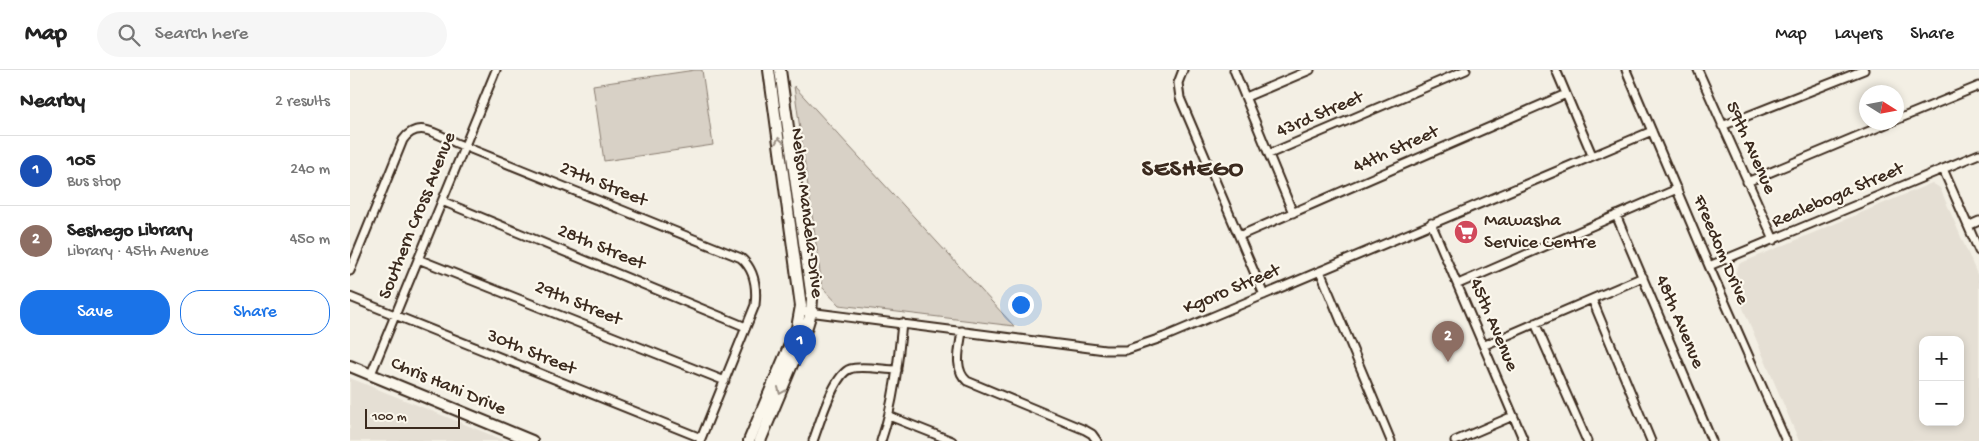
<!DOCTYPE html>
<meta charset="utf-8">
<style>
:root{--surface:#fff;--page:#f6f6f6;--text:#222;--muted:#767676;--line:#e0e0e0;--accent:#1a73e8}
body{margin:0;font-family:"Gochi Hand",sans-serif;background:var(--page);color:var(--text)}
.controls{position:absolute;right:15px;bottom:15px;display:grid;overflow:hidden;border-radius:10px;box-shadow:0 2px 8px #0003}
.controls button{width:45px;height:45px;display:grid;place-items:center;padding:0;border:0;border-bottom:1px solid var(--line);background:var(--surface);color:var(--text);font:25px sans-serif}
.compass{position:absolute;left:1509px;top:15px;width:45px;height:45px;border-radius:50%;background:var(--surface);box-shadow:0 2px 8px #0003;rotate:101deg}
.scale{position:absolute;left:15px;bottom:12px;width:95px;box-sizing:border-box;padding-left:5px;border:2px solid #3b2a1e;border-top:0;font-size:14px;line-height:18px;white-space:nowrap;color:#3b2a1e;-webkit-text-stroke:4px #fbf7ec;paint-order:stroke}
.you{position:absolute;left:670px;top:234px;width:18px;height:18px;margin:-12px;border:4px solid #fff;border-radius:50%;background:#1a73e8;box-shadow:0 0 0 8px #1a73e833}
.badge{display:grid;place-items:center;width:32px;height:32px;border-radius:50%;background:var(--accent);color:#fff;font-size:16px;font-weight:700}
.pin{position:absolute;translate:-50% -41px;filter:drop-shadow(0 1px 2px #0008)}
.pin::after{content:'';position:absolute;top:26px;width:18px;height:15px;background:inherit;clip-path:polygon(0 0,100% 0,50% 100%)}
.list{margin:0;padding:0;list-style:none}
h2{display:flex;justify-content:space-between;align-items:center;height:65px;margin:0;padding:0 20px;font-size:21px}
h2 small{font-size:16px;font-weight:400;color:var(--muted)}
.list li{display:grid;grid-template-columns:32px 1fr auto;gap:15px;align-items:center;box-sizing:border-box;height:70px;padding:0 20px;border-top:1px solid var(--line)}
.list b{display:block;font-size:19px;white-space:nowrap}
.list p{margin:0;font-size:16px;white-space:nowrap;color:var(--muted)}
.list em{font-size:16px;font-style:normal;color:var(--muted)}
.actions{display:flex;gap:10px;padding:15px 20px}
.actions a{flex:1;padding:11px 0;border:1px solid var(--accent);border-radius:20px;text-align:center;font-size:18px;color:var(--accent)}
.actions .main{background:var(--accent);color:#fff}
.icon{flex:none;width:28px;height:28px;fill:none;stroke:currentColor;stroke-width:2;stroke-linecap:round;stroke-linejoin:round}
.map{position:relative;flex:none;width:1629px;height:371px;overflow:hidden}
header{display:flex;align-items:center;gap:30px;box-sizing:border-box;height:70px;padding:0 25px;background:var(--surface);border-bottom:1px solid var(--line)}
header strong{font-size:24px}
nav{display:flex;gap:28px;margin-inline-start:auto;font-size:18px}
.search{width:350px;height:45px;background:var(--page);display:flex;align-items:center;gap:12px;box-sizing:border-box;padding:0 18px;border-radius:28px;color:var(--muted);font-size:19px}
main{display:flex}
aside{flex:1;background:var(--surface)}
.map>svg:first-child{display:block}
</style>
<header>
<strong>Map</strong>
<div class="search"><svg class="icon" aria-label="search" viewBox="0 0 24 24"><circle cx="10" cy="10" r="6"/><path d="M15 15l6 6"/></svg>Search here</div>
<nav><a>Map</a><a>Layers</a><a>Share</a></nav>
</header>
<main>
<aside>
<h2>Nearby<small>2 results</small></h2>
<ul class="list">
<li><span class="badge" style="background:#1a4fb4">1</span><div><b>105</b><p>Bus stop</p></div><em>240 m</em></li>
<li><span class="badge" style="background:#8d6e63">2</span><div><b>Seshego Library</b><p>Library · 45th Avenue</p></div><em>450 m</em></li>
</ul>
<div class="actions"><a class="main">Save</a><a>Share</a></div>
</aside>
<div class="map">
<svg width="1629" height="371" viewBox="0 0 1629 371">
<rect width="100%" height="100%" fill="#f3efe4"/>
<filter id="ink" filterUnits="userSpaceOnUse"><feTurbulence type="fractalNoise" baseFrequency=".02" numOctaves="2"/><feDisplacementMap in="SourceGraphic" scale="10" xChannelSelector="R" yChannelSelector="G"/><feConvolveMatrix kernelMatrix="1 2 1 2 8 2 1 2 1" color-interpolation-filters="sRGB"/></filter>
<g filter="url(#ink)">
<path fill="#e5dfd4" fill-rule="evenodd" d="M 1582,113 L 1590,118 L 1629,209 L 1629,371 L 1449,371 L 1382,212 L 1389,194 ZM 1573,270 L 1610,270 L 1610,352 L 1573,352 Z
M 0,308 L 156,371 L 0,371 Z"/>
<path fill="#d8d1c6" stroke="#8a7e72" d="M 345,0 L 352,0 L 363,75 L 254,91 L 243,15 Z
M 444,16 L 664,256 L 489,235 L 472,217 Z"/>
<g fill="none" stroke-linecap="round" stroke-linejoin="round">
<g stroke="#3b2a1e" stroke-width="11">
<path id="street" d="M 833,0 L 828,13 L 830,28 L 914,225
M 884,0 L 943,143
M 1206,0 L 1242,85
M 1276,0 L 1359,196 L 1436,371
M 1348,0 L 1424,170
M 896,27 L 960,0
M 1546,50 L 1629,16
M 1372,56 L 1514,0
M 919,84 L 1116,0
M 1593,99 L 1629,181
M 1397,112 L 1541,52
M 92,131 L 396,257
M 1266,145 L 1362,371
M 1081,153 L 1174,371
M 1618,156 L 1629,151
M 889,166 L 1216,24
M 68,189 L 375,311
M 1359,196 L 1629,84
M 0,201 L 53,70 C 68,49 88,65 106,73 L 391,188 C 405,200 407,218 405,235 L 350,371
M 970,201 L 1041,371
M 1108,214 L 1327,119
M 0,227 L 351,368
M 1242,229 L 1301,371
M 451,241 L 755,280 L 776,280 L 814,267 L 1302,61
M 1185,253 L 1237,371
M 612,261 C 610,277 603,299 617,311 L 735,360 L 742,364 L 747,371
M 1135,275 L 1293,207
M 21,304 L 146,0
M 539,346 L 602,371
M 463,371 C 469,355 484,304 500,299 C 511,295 535,300 547,300
M 531,371 C 544,333 548,293 552,253
M 1105,371 L 1163,346"/>
</g>
<g stroke="#3b2a1e" stroke-width="14">
<path id="secondary" d="M 0,296 L 182,371
M 399,371 L 447,258 L 451,236 L 419,0
M 410,371 L 454,266 L 461,243 L 462,229 L 430,0"/>
</g>
<use href="#street" stroke="#fbf7ec" stroke-width="7"/>
<use href="#secondary" stroke="#fbf7ec" stroke-width="10"/>
</g>
<defs><path id="oneway-chevron" d="M-2-3.5L2.5 0L-2 3.5" fill="none" stroke-width="1.6" stroke-linecap="round" stroke-linejoin="round" transform="scale(1.25)"/></defs>
<g stroke="#9b9085">
<use href="#oneway-chevron" transform="translate(429 71) rotate(-99)"/>
<use href="#oneway-chevron" transform="translate(431 321) rotate(113)"/>
</g>
</g>
<defs>
<g id="supermarket-disc" transform="scale(1.25)"><circle r="9.5" fill="#d1495b" stroke="#fbf7ec"/><path d="M-6-5.5h2.5l.6 2H6L4.5 2H-2.5L-4.4-4H-6ZM-1.5 3.2a1.3 1.3 0 1 0 .1 0ZM3 3.2a1.3 1.3 0 1 0 .1 0Z" fill="#fff"/></g>
</defs>
<g fill-rule="evenodd">
<use href="#supermarket-disc" x="1116" y="162"/>
</g>
<g text-anchor="middle" dominant-baseline="central" stroke-width="4.5" stroke-linejoin="round" paint-order="stroke">
<g font-size="19" fill="#3b2a1e" stroke="#fbf7ec">
<text transform="translate(970 45) rotate(-23)">43rd Street</text>
<text transform="translate(1400 78) rotate(66)">59th Avenue</text>
<text transform="translate(1046 80) rotate(-24)">44th Street</text>
<text transform="translate(253 115) rotate(22)">27th Street</text>
<text transform="translate(1488 126) rotate(-23)">Realeboga Street</text>
<text transform="translate(456 143) rotate(83)">Nelson Mandela Drive</text>
<text transform="translate(68 146) rotate(-68)">Southern Cross Avenue</text>
<text transform="translate(251 178) rotate(22)">28th Street</text>
<text transform="translate(1370 180) rotate(67)">Freedom Drive</text>
<text transform="translate(882 220) rotate(-23)">Kgoro Street</text>
<text transform="translate(228 234) rotate(22)">29th Street</text>
<text transform="translate(1329 252) rotate(67)">48th Avenue</text>
<text transform="translate(1143 255) rotate(67)">45th Avenue</text>
<text transform="translate(181 283) rotate(22)">30th Street</text>
<text transform="translate(98 317) rotate(23)">Chris Hani Drive</text>
</g>
<g font-size="19" fill="#3b2a1e" stroke="#fbf7ec" text-anchor="start">
<text x="1134" y="151">Mawasha<tspan x="1134" dy="22">Service Centre</tspan></text>
</g>
<g font-size="24" font-weight="bold" letter-spacing="1" fill="#3b2a1e" stroke="#fbf7ec">
<text x="843" y="100">SESHEGO</text>
</g>
</g>
</svg>
<div class="controls">
<button>+</button>
<button>−</button>
</div>
<svg class="compass" viewBox="-18 -18 36 36"><path d="M0-13l5 13h-10z" fill="#e53935"/><path d="M0 13l5-13h-10z" fill="#767676"/></svg>
<div class="scale">100 m</div>
<div class="you"></div>
<div class="pin badge" style="left:450px;top:296px;background:#1a4fb4">1</div>
<div class="pin badge" style="left:1098px;top:292px;background:#8d6e63">2</div>
</div>
</main>
